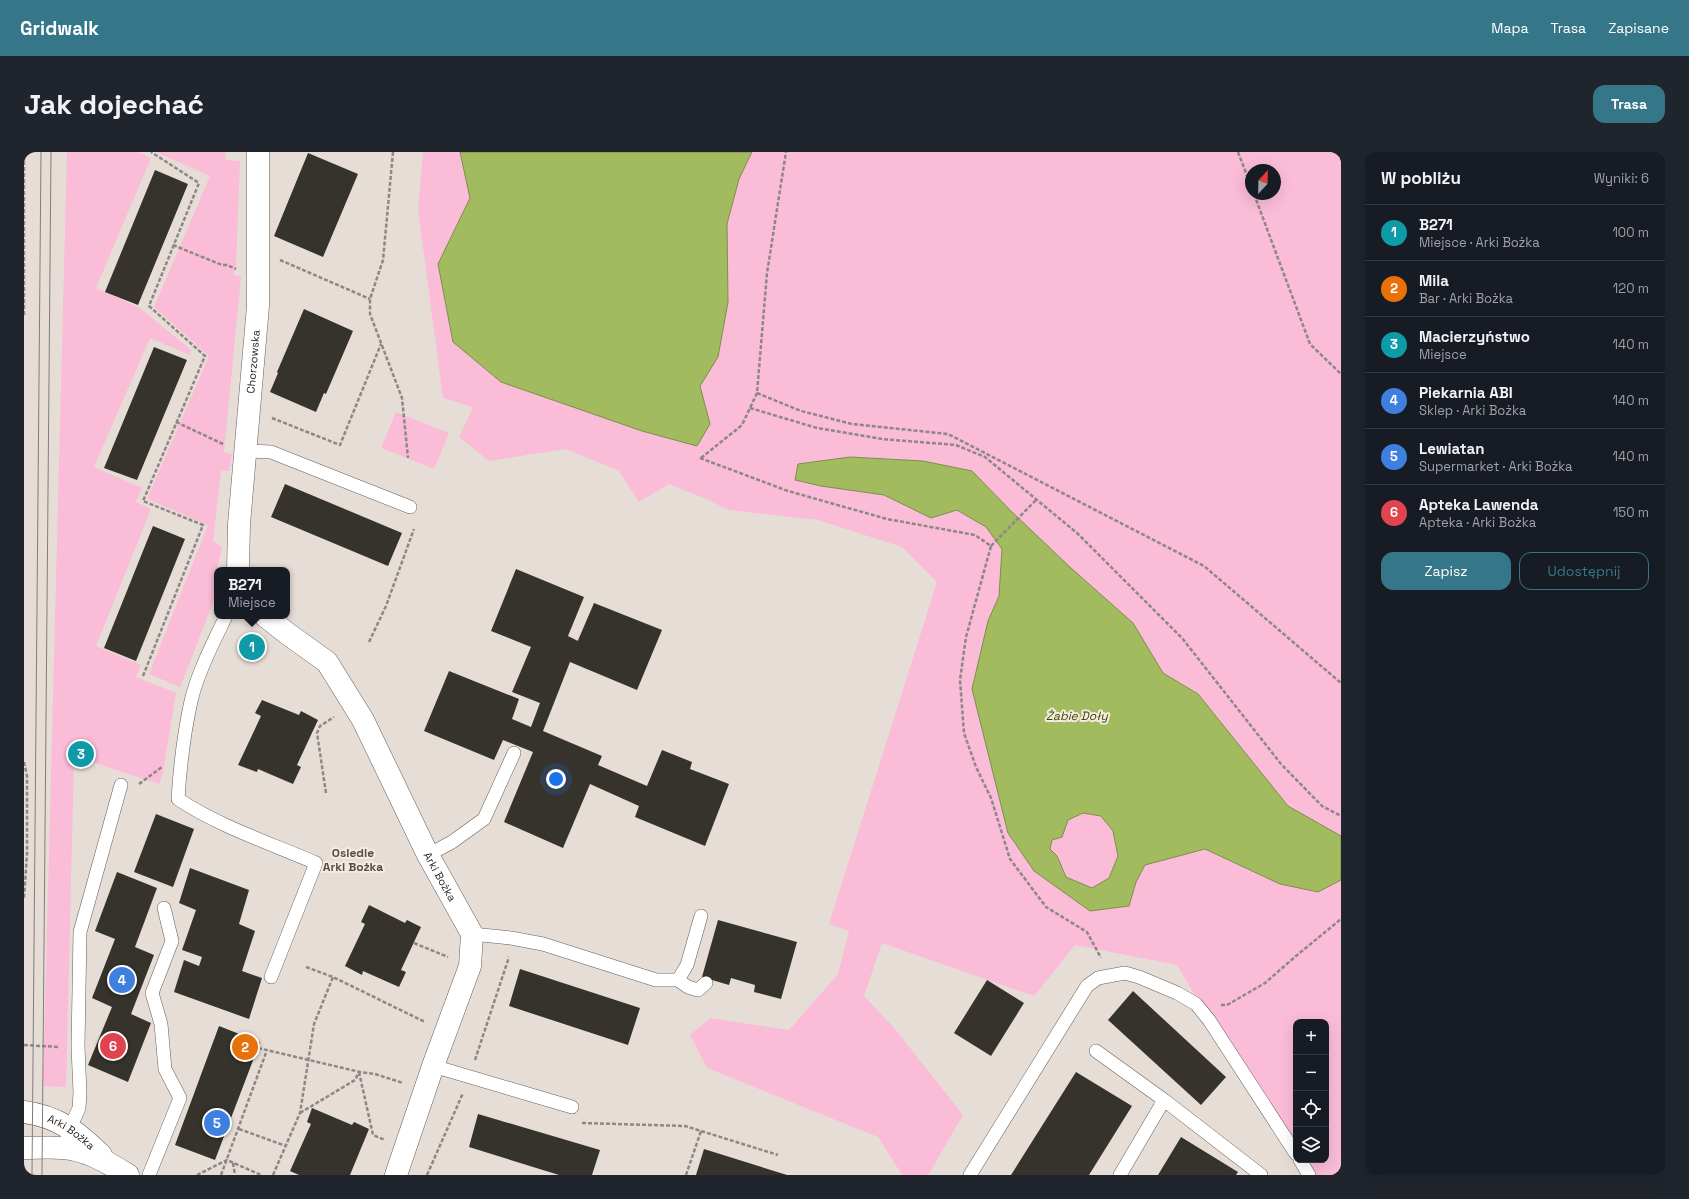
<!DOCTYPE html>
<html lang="pl">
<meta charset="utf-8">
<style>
:root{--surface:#171b24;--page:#20242c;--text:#f1f3f6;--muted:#9ea1a6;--line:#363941;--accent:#357689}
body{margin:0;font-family:"Space Grotesk",sans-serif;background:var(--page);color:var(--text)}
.controls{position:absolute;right:12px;bottom:12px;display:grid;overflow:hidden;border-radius:8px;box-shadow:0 4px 16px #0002}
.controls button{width:36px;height:36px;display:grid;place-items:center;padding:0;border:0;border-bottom:1px solid var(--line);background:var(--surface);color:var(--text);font:20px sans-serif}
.compass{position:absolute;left:1221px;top:12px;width:36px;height:36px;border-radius:50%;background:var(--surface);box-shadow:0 4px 16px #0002;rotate:22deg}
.you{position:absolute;left:532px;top:627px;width:14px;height:14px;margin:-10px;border:3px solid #fff;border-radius:50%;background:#1a73e8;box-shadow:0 0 0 6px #1a73e833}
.badge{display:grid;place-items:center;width:26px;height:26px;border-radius:50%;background:var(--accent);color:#fff;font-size:13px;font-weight:700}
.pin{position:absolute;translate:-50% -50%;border:2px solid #fff;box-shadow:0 1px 4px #0006}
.popup{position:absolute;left:190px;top:415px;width:76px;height:52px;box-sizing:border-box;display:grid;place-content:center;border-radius:8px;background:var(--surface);filter:drop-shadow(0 1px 3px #0005);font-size:13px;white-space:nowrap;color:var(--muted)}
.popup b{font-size:15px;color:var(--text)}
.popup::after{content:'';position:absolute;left:50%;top:100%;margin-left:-8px;border:8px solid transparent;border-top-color:var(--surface)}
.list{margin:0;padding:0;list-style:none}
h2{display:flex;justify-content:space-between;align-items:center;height:52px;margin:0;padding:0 16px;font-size:17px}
h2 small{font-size:13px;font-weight:400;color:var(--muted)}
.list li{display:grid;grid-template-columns:26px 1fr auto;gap:12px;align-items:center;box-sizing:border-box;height:56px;padding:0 16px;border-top:1px solid var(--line)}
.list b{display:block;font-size:15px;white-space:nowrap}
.list p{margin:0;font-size:13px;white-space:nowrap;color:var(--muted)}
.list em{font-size:13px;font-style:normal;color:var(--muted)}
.actions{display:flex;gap:8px;padding:12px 16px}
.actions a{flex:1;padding:9px 0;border:1px solid var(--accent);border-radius:12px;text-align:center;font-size:14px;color:var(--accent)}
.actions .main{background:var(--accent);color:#fff}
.icon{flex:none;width:22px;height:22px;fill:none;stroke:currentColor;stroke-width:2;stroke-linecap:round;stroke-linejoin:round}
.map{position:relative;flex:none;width:1317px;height:1023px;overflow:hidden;border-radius:12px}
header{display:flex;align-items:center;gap:24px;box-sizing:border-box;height:56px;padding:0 20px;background:var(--accent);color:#fff}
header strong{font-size:19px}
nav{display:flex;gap:22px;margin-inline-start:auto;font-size:14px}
.intro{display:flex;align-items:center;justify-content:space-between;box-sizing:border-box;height:96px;padding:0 24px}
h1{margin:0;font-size:28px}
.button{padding:10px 18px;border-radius:12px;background:var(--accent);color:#fff;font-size:14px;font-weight:700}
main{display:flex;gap:24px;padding:0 24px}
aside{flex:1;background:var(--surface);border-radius:12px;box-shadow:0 4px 16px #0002}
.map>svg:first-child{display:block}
</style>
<header>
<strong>Gridwalk</strong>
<nav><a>Mapa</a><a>Trasa</a><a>Zapisane</a></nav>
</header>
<div class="intro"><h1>Jak dojechać</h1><a class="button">Trasa</a></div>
<main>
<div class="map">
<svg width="1317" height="1023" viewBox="0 0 1317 1023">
<rect width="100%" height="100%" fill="#e7ddd7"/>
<path fill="#fabcd7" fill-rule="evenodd" d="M 43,0 L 114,0 L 127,6 L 72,136 L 116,156 L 167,198 L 166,203 L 126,186 L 70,315 L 118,336 L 112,350 L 127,357 L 72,494 L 117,513 L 112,525 L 152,541 L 139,621 L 135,632 L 56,606 L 50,606 L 42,935 L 19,934 Z
M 132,0 L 202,0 L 201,8 L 216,9 L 212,113 L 209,122 L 217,125 L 200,300 L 208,302 L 205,319 L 197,319 L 189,388 L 198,395 L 193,418 L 189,451 L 156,535 L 125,522 L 184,373 L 123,347 L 185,204 L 130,155 L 186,24 Z
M 399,0 L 1317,0 L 1317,1023 L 1277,1023 L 1153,813 L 1051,793 L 1010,844 L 858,791 L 840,844 L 871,877 L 939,963 L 904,1023 L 878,1023 L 854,985 L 683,916 L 666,883 L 686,866 L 765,878 L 814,822 L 825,779 L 805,772 L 913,430 L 878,395 L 794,368 L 705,358 L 680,346 L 645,332 L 615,350 L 595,319 L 542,297 L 465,309 L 435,285 L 449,255 L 419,246 L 394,58 ZM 1227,18 L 1251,18 L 1251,42 L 1227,42 ZM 1272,870 L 1302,870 L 1302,1008 L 1272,1008 Z
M 372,260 L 425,281 L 410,317 L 357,296 Z"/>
<path fill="#a2bb5f" stroke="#7e8e4d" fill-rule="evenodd" d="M 436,0 L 728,0 L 715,27 L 703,72 L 704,150 L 694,205 L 676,234 L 686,272 L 673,294 L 618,279 L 477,230 L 429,190 L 414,112 L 446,46 Z
M 826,305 L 899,309 L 948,319 L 988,360 L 1047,416 L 1109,471 L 1139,521 L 1174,542 L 1264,654 L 1317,684 L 1317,728 L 1294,740 L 1256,732 L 1181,697 L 1121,713 L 1112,730 L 1105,754 L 1066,759 L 1010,719 L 984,681 L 948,537 L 964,469 L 975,444 L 978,397 L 962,375 L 933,358 L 907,366 L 860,343 L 797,334 L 771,328 L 774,312 ZM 1059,661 L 1077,664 L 1089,679 L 1094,704 L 1085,726 L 1068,736 L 1042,725 L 1033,704 L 1026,697 L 1028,688 L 1038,685 L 1044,668 Z"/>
<path fill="#36332c" d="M 284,1 L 334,22 L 299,105 L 250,84 Z
M 131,18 L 164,32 L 114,153 L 81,140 Z
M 280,157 L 329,179 L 302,242 L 300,241 L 292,260 L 246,240 L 254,221 L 253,220 Z
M 130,195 L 163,208 L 113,328 L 80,316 Z
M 261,332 L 378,381 L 364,414 L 247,365 Z
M 129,374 L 161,387 L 112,509 L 80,496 Z
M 492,417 L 560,445 L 544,484 L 554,489 L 552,493 L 570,451 L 638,478 L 613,538 L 546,510 L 519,579 L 578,604 L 574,613 L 623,634 L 638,598 L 668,610 L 666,617 L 705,632 L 681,694 L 611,665 L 615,654 L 566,632 L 539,696 L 480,670 L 509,600 L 479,588 L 470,608 L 400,579 L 425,519 L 495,547 L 488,567 L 507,575 L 516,551 L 488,540 L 507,495 L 467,479 Z
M 222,483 L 241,490 L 234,507 L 215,499 Z
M 238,548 L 275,563 L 277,559 L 294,568 L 273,613 L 277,615 L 269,632 L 234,617 L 233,620 L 214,613 L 237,564 L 231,561 Z
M 132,662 L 170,677 L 149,735 L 110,720 Z
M 166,716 L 225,738 L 215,772 L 231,779 L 218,819 L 238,826 L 225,867 L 150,840 L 160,808 L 175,814 L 178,805 L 158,798 L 172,758 L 155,751 Z
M 93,720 L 133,736 L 111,795 L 130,803 L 107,862 L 127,871 L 104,930 L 64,913 L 88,855 L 68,846 L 91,787 L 71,779 Z
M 345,753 L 381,771 L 383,768 L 397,775 L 377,818 L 382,820 L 375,835 L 339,819 L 338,823 L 321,814 L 341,772 L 337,770 Z
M 694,768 L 773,790 L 757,847 L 730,840 L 731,833 L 707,826 L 705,833 L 678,825 Z
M 496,817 L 616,856 L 604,893 L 485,854 Z
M 963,828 L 1000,851 L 967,904 L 930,881 Z
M 1109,839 L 1202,925 L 1177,953 L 1084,868 Z
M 195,874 L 236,890 L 191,1008 L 151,993 Z
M 1052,920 L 1108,954 L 1065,1023 L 987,1023 Z
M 288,956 L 328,973 L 330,970 L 345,977 L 326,1023 L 275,1023 L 266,1019 L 287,972 L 283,970 Z
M 454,962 L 576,998 L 568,1023 L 535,1023 L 445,995 Z
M 1157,985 L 1214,1020 L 1212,1023 L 1134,1023 Z
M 680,997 L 763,1023 L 672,1023 Z"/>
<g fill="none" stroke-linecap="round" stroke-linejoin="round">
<g stroke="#665e58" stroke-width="14">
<path id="service" d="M 221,299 L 247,300 L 386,355
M 202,464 C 189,491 174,520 167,549 C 160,581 156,615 154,647 C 196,675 246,691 292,711 L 247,825
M 404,703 L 428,690 L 460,667 L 490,601
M 448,782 L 487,786 L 519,792 L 632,828 L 654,828 L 663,813 L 677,764
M 654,828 L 664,835 L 674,838 L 682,831
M 1072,899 L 1140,948 L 1096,1023
M 409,914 L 548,955
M 1140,948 L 1237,1023
M 43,983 L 55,956 L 56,941 L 54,895 L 56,780 L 97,633
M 1276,1008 L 1285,1023
M 125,1023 L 156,946 L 141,917 L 137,872 L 128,841 L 148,789 L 140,756
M 946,1023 L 1063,834 L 1074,826 L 1101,821 L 1115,825 L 1153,841 L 1172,852 L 1185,868 L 1272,1002"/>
</g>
<g stroke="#665e58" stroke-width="23">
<g id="minor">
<path id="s1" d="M 214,418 L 215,372 L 234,154 L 234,0"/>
<path id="s2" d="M 241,464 L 264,482 L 303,510 L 339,568 L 404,703 L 448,782 L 446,814 L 409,914 L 372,1023"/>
<path id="s3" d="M 0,960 C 35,965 52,979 77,1003"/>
<path d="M 0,996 C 12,996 25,995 38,996 C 61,997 85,1011 104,1023"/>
</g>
</g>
<path stroke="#8e8783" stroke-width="2.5" stroke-dasharray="4 2" stroke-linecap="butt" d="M 369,0 L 359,108 L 346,147 L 346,162 L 378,246 L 384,306
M 1214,0 L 1227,34
M 1230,42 L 1286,192 L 1317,222
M 149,93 L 198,113 L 203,113 L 212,117
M 256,108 L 346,147
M 0,163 L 0,0
M 733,241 L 777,259 L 828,272 L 924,282 L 1180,414 L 1317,531
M 726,256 L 793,276 L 858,287 L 932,293 L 961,305 L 1053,381 L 1158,486 L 1257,612 L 1298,654 L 1317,664
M 248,266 L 316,293 L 357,192
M 152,270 L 199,292
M 676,306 L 764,339 L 863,367 L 951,383 L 967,394 L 942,485 L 936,528 L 940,581 L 952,615 L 967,646 L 986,707 L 1022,755 L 1063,780 L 1077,806
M 677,306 L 718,273 L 733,241 L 743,121 L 762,0
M 967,394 L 1012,348
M 345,490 L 362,454 L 390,377
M 119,524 L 179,373 L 119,349 L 181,204 L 125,154 L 175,31 L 127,0
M 0,610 L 3,624 L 3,702 L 0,746
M 115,632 L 138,615
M 302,641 L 293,581 L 296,574 L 310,565
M 390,791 L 424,805
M 282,815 L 309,825 L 401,870
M 1197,853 L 1203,853 L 1241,831 L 1272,804 L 1317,767
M 0,893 L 35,895
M 234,896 L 336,920 L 351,922 L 379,931
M 451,908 L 485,805
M 335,920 L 349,983 L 361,988
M 276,961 L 331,928 L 335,920
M 558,971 L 661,974 L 754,1003
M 215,977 L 262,994
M 209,1011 L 211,1023
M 173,1023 L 203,1008 L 237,1023
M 197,1023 L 243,898
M 249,1023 L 276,961 L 290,872 L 309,825
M 403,1023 L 439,941
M 662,1023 L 677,979"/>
<use href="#service" stroke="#fff" stroke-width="13"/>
<use href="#minor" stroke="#fff" stroke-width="22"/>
<path stroke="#837d79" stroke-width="1" d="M 8,1023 L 17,0
M 18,1023 L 27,0"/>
</g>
<g text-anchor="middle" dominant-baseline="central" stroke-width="4" stroke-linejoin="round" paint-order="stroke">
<g font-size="11" fill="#292624" stroke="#f4ebe4">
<text stroke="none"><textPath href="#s1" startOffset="209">Chorzowska</textPath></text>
<text stroke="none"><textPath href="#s2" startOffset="320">Arki Bożka</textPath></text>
<text stroke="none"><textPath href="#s3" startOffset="52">Arki Bożka</textPath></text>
</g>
<g font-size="12" font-style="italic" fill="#394800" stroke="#f4ebe4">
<text x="1053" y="564">Żabie Doły</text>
</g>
<g font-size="12" font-weight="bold" fill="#554d47" stroke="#f4ebe4">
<text x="329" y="701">Osiedle<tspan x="329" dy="14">Arki Bożka</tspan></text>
</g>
</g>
</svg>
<div class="controls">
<button>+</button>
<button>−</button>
<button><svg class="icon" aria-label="locate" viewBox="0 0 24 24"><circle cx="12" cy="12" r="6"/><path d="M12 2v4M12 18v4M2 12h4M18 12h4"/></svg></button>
<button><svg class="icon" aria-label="layers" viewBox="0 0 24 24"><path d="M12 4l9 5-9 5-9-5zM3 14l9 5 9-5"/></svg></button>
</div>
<svg class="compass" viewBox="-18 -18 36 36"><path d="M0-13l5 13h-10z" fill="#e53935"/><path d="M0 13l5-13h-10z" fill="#9ea1a6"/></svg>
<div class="you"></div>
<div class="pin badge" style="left:228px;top:495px;background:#0f9aa8">1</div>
<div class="popup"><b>B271</b>Miejsce</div>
<div class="pin badge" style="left:221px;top:895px;background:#e8710a">2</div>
<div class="pin badge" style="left:57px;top:602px;background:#0f9aa8">3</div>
<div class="pin badge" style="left:98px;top:828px;background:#3f7fe0">4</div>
<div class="pin badge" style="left:193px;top:971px;background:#3f7fe0">5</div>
<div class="pin badge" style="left:89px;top:894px;background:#e0444e">6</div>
</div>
<aside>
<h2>W pobliżu<small>Wyniki: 6</small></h2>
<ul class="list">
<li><span class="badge" style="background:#0f9aa8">1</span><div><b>B271</b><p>Miejsce · Arki Bożka</p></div><em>100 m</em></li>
<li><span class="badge" style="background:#e8710a">2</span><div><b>Mila</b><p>Bar · Arki Bożka</p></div><em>120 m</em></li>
<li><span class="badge" style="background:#0f9aa8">3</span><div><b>Macierzyństwo</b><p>Miejsce</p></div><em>140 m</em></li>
<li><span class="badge" style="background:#3f7fe0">4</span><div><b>Piekarnia ABI</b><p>Sklep · Arki Bożka</p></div><em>140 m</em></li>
<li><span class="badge" style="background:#3f7fe0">5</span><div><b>Lewiatan</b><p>Supermarket · Arki Bożka</p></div><em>140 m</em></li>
<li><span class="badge" style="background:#e0444e">6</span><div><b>Apteka Lawenda</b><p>Apteka · Arki Bożka</p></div><em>150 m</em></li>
</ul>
<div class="actions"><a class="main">Zapisz</a><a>Udostępnij</a></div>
</aside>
</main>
